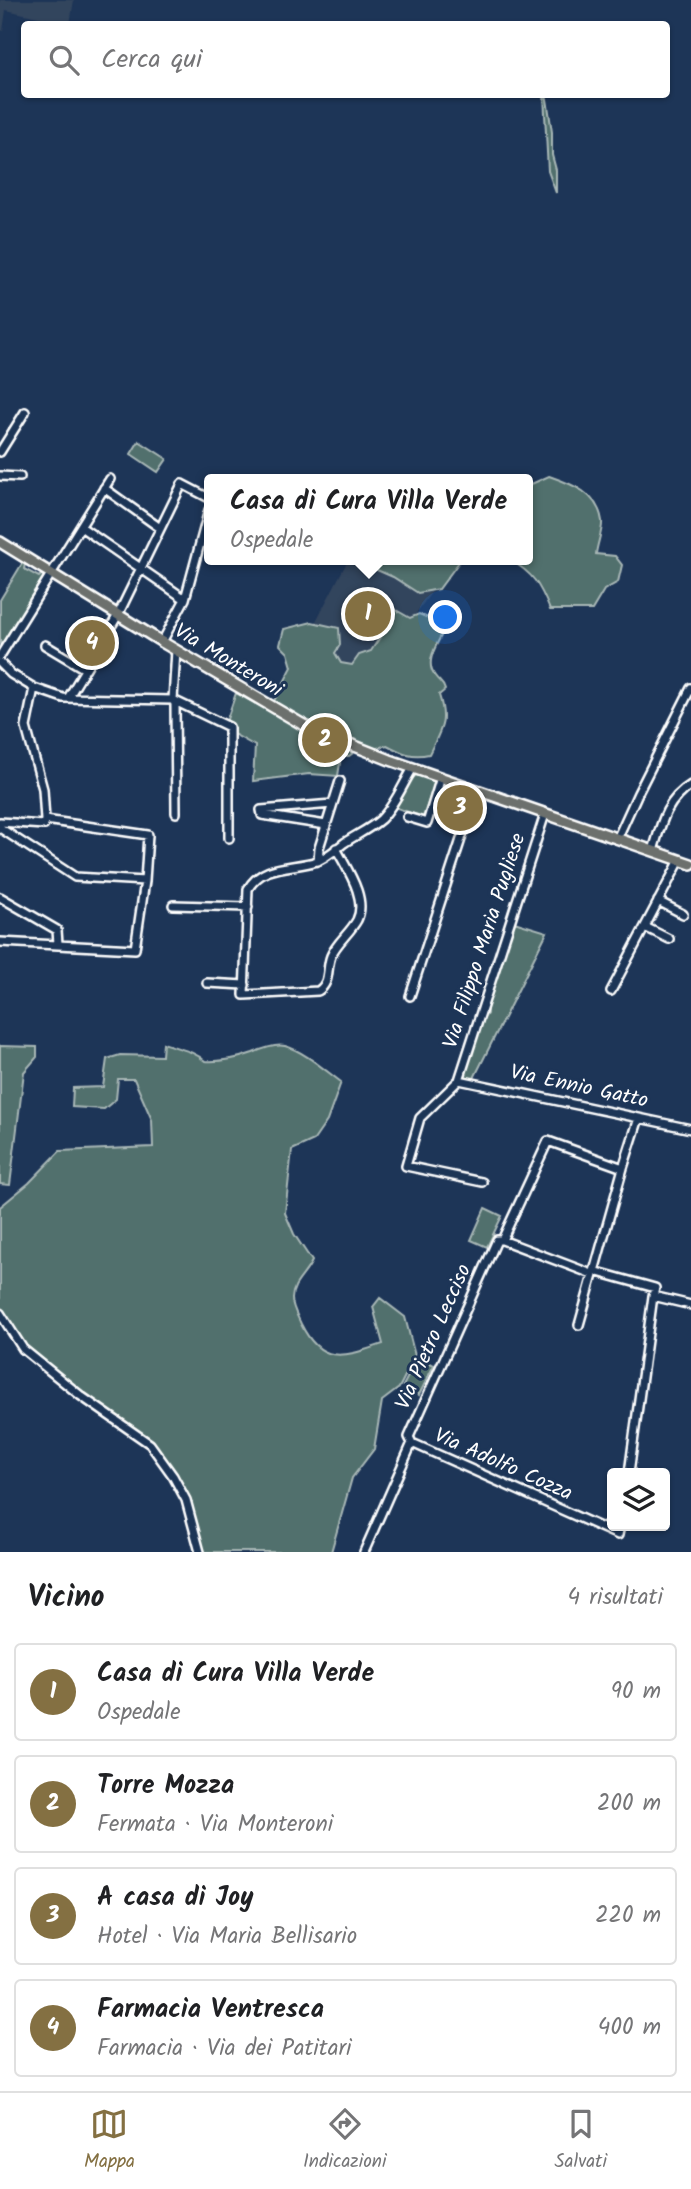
<!DOCTYPE html>
<html lang="it">
<meta charset="utf-8">
<style>
:root{--surface:#fff;--page:#f2f2f2;--text:#202124;--muted:#757577;--line:#e0e0e0;--accent:#847042}
body{margin:0;font-family:Kalam,sans-serif;background:var(--page);color:var(--text)}
.controls{position:absolute;right:21px;bottom:21px;display:grid;overflow:hidden;border-radius:7px;box-shadow:0 2px 5px #0004}
.controls button{width:63px;height:63px;display:grid;place-items:center;padding:0;border:0;border-bottom:2px solid var(--line);background:var(--surface);color:var(--text);font:35px sans-serif}
.you{position:absolute;left:446px;top:618px;width:24px;height:24px;margin:-18px;border:5px solid #fff;border-radius:50%;background:#1a73e8;box-shadow:0 0 0 10px #1a73e833}
.badge{display:grid;place-items:center;width:46px;height:46px;border-radius:50%;background:var(--accent);color:#fff;font-size:23px;font-weight:700}
.pin{position:absolute;translate:-50% -50%;border:4px solid #fff;box-shadow:0 2px 7px #0006}
.popup{position:absolute;left:204px;top:474px;width:329px;height:91px;box-sizing:border-box;display:grid;place-content:center;border-radius:7px;background:var(--surface);filter:drop-shadow(0 2px 5px #0005);font-size:23px;white-space:nowrap;color:var(--muted)}
.popup b{font-size:26px;color:var(--text)}
.popup::after{content:'';position:absolute;left:50%;top:100%;margin-left:-14px;border:14px solid transparent;border-top-color:var(--surface)}
.list{margin:0;padding:0;list-style:none}
h2{display:flex;justify-content:space-between;align-items:center;height:91px;margin:0;padding:0 28px;font-size:30px}
h2 small{font-size:23px;font-weight:400;color:var(--muted)}
.list li{display:grid;grid-template-columns:46px 1fr auto;gap:21px;align-items:center;box-sizing:border-box;height:98px;margin:0 14px 14px;padding:0 14px;border:2px solid var(--line);border-radius:7px}
.list b{display:block;font-size:26px;white-space:nowrap}
.list p{margin:0;font-size:23px;white-space:nowrap;color:var(--muted)}
.list em{font-size:23px;font-style:normal;color:var(--muted)}
.icon{flex:none;width:38px;height:38px;fill:none;stroke:currentColor;stroke-width:2;stroke-linecap:round;stroke-linejoin:round}
.map{position:relative;flex:none;width:691px;height:1552px;overflow:hidden}
.search{position:absolute;background:var(--surface);box-shadow:0 2px 5px #0004;left:21px;right:21px;top:21px;height:77px;display:flex;align-items:center;gap:18px;box-sizing:border-box;padding:0 24px;border-radius:7px;color:var(--muted);font-size:26px}
.sheet{height:539px;background:var(--surface)}
nav{display:flex;justify-content:space-around;align-items:center;box-sizing:border-box;height:98px;border-top:2px solid var(--line);background:var(--surface);font-size:19px;color:var(--muted)}
nav a{display:grid;justify-items:center;gap:4px}
nav .on{color:var(--accent)}
.map>svg:first-child{display:block}
</style>
<div class="map">
<svg width="691" height="1552" viewBox="0 0 691 1552">
<rect width="100%" height="100%" fill="#1d3557"/>
<filter id="ink" filterUnits="userSpaceOnUse"><feTurbulence type="fractalNoise" baseFrequency=".0143" numOctaves="2"/><feDisplacementMap in="SourceGraphic" scale="14" xChannelSelector="R" yChannelSelector="G"/><feConvolveMatrix kernelMatrix="1 2 1 2 8 2 1 2 1" color-interpolation-filters="sRGB"/></filter>
<g filter="url(#ink)">
<path fill="#32445d" d="M 0,0 L 74,0 L 70,24 L 6,10 L 3,31 L 0,29 Z
M 348,560 L 430,560 L 445,574 L 412,619 L 388,668 L 273,703 Z"/>
<path fill="#516f6d" stroke="#a8b7b6" stroke-width="2" d="M 544,95 L 547,99 L 552,132 L 552,155 L 556,170 L 556,193 L 548,171 Z
M 139,441 L 167,459 L 158,472 L 131,454 Z
M 549,476 C 572,484 598,493 602,521 C 603,530 597,544 596,554 L 615,556 L 622,565 L 618,582 L 604,590 L 592,610 L 550,610 C 540,585 533,573 510,560 L 527,560 L 527,486 Z
M 368,560 L 458,560 L 459,562 L 439,589 L 418,593 L 393,577 L 370,567 Z
M 23,562 L 25,564 L 24,569 L 39,577 L 42,574 L 45,578 L 0,651 L 0,600 Z
M 389,606 L 410,618 L 419,614 L 440,623 L 443,632 C 437,645 424,662 435,676 C 439,682 443,682 445,690 L 439,695 C 448,723 441,729 429,754 C 412,758 402,753 387,745 L 374,749 L 303,720 L 273,703 L 292,667 L 288,653 L 280,645 L 284,629 L 312,622 L 339,628 L 340,645 L 335,653 L 341,663 L 352,665 L 359,655 L 371,651 L 380,637 L 372,631 L 371,622 L 378,612 Z
M 236,693 L 308,732 L 308,735 L 331,745 L 332,743 L 353,753 L 349,756 L 341,756 L 338,776 L 309,774 L 253,781 L 255,746 L 232,733 L 235,727 L 226,722 Z
M 417,774 L 435,782 L 423,817 L 394,807 L 410,781 Z
M 514,922 L 547,932 L 473,1080 L 463,1077 L 481,1023 L 487,1014 L 487,1005 Z
M 163,1043 C 178,1049 193,1050 205,1061 C 220,1062 239,1058 253,1053 C 262,1049 275,1044 285,1046 C 304,1051 326,1071 341,1082 L 327,1121 L 314,1140 L 292,1150 L 285,1213 L 294,1234 L 312,1261 C 306,1275 292,1283 292,1299 C 292,1307 298,1317 301,1324 C 322,1367 346,1356 383,1344 L 373,1307 L 380,1298 L 405,1317 L 415,1356 L 399,1388 L 382,1401 L 374,1449 L 352,1478 L 331,1552 L 201,1552 L 180,1483 L 153,1442 L 80,1393 L 24,1347 L 0,1310 L 0,1207 L 29,1183 L 60,1151 L 153,1147 L 152,1120 L 134,1079 L 118,1079 L 116,1099 L 104,1109 L 72,1107 L 73,1088 L 103,1087 L 107,1059 L 120,1055 L 162,1056 Z
M 0,1046 L 37,1047 L 37,1057 L 24,1072 L 10,1185 L 0,1184 Z
M 485,1208 L 502,1216 L 487,1247 L 471,1240 Z
M 418,1357 L 434,1365 L 419,1395 L 403,1386 Z"/>
<g fill="none" stroke-linecap="round" stroke-linejoin="round">
<g stroke="#fff" stroke-width="12">
<path id="minor" d="M 0,452 L 25,412
M 0,476 L 20,477
M 104,488 L 160,528
M 81,527 L 185,599
M 162,642 L 185,599 L 209,510
M 45,645 L 85,669
M 0,656 L 110,479
M 0,663 L 11,674 L 34,688 L 63,698 L 173,700 L 176,650
M 34,688 L 26,727 L 43,789 L 45,820
M 68,698 L 118,615 L 182,484 L 209,498
M 173,700 L 229,727 L 229,838
M 173,700 L 175,704 L 176,813
M 407,817 L 427,823 L 441,777
M 0,822 L 44,825 L 45,820 L 148,835 L 145,881 L 135,949 L 0,942
M 326,825 L 262,815 L 261,810 L 332,804
M 0,828 L 75,877 L 145,881
M 617,839 L 638,793 L 691,688
M 336,848 C 346,868 368,898 357,920 C 350,933 336,943 331,956 C 326,969 331,983 318,991 L 244,995 L 248,889 C 263,863 293,869 317,861 C 326,858 336,849 344,843 C 356,835 371,828 381,819 C 395,805 403,784 413,768
M 653,851 C 661,824 666,800 691,785
M 318,861 L 319,848 L 340,781
M 0,897 L 57,930 L 58,944
M 658,901 L 683,914
M 173,905 L 248,907
M 645,927 L 669,939
M 207,983 L 245,985
M 611,991 L 680,860
M 410,996 L 477,790
M 459,1080 L 691,1129
M 623,1168 L 639,1118
M 482,1182 L 406,1166 L 420,1118 L 459,1080 L 545,814
M 502,1240 L 592,1274
M 594,1271 L 655,1288 L 653,1296
M 0,1313 L 23,1349 L 81,1396 L 150,1444 L 173,1476 L 186,1500 L 200,1552
M 412,1443 L 618,1535 L 620,1526
M 629,1473 L 653,1296 L 691,1305
M 364,1552 L 412,1443 L 409,1437 L 497,1240 L 502,1240 L 548,1141 L 623,1168 L 579,1325"/>
</g>
<g stroke="#fff" stroke-width="14">
<path id="major" d="M 0,542 L 162,642 L 307,727 L 390,760 L 691,864"/>
</g>
<use href="#minor" stroke="#1d3557" stroke-width="7"/>
<use href="#major" stroke="#6c706d" stroke-width="9"/>
</g>
</g>
<g text-anchor="middle" dominant-baseline="central" stroke-width="6" stroke-linejoin="round" paint-order="stroke">
<g font-size="21" fill="#fff" stroke="#1d3557">
<text transform="translate(228 661) rotate(31)">Via Monteroni</text>
<text transform="translate(485 941) rotate(-72)">Via Filippo Maria Pugliese</text>
<text transform="translate(579 1087) rotate(12)">Via Ennio Gatto</text>
<text transform="translate(434 1337) rotate(-66)">Via Pietro Lecciso</text>
<text transform="translate(503 1465) rotate(24)">Via Adolfo Cozza</text>
</g>
</g>
</svg>
<div class="controls">
<button><svg class="icon" aria-label="layers" viewBox="0 0 24 24"><path d="M12 4l9 5-9 5-9-5zM3 14l9 5 9-5"/></svg></button>
</div>
<div class="you"></div>
<div class="pin badge" style="left:368px;top:614px">1</div>
<div class="popup"><b>Casa di Cura Villa Verde</b>Ospedale</div>
<div class="pin badge" style="left:325px;top:740px">2</div>
<div class="pin badge" style="left:460px;top:808px">3</div>
<div class="pin badge" style="left:92px;top:643px">4</div>
<div class="search"><svg class="icon" aria-label="search" viewBox="0 0 24 24"><circle cx="10" cy="10" r="6"/><path d="M15 15l6 6"/></svg>Cerca qui</div>
</div>
<section class="sheet">
<h2>Vicino<small>4 risultati</small></h2>
<ul class="list">
<li><span class="badge">1</span><div><b>Casa di Cura Villa Verde</b><p>Ospedale</p></div><em>90 m</em></li>
<li><span class="badge">2</span><div><b>Torre Mozza</b><p>Fermata · Via Monteroni</p></div><em>200 m</em></li>
<li><span class="badge">3</span><div><b>A casa di Joy</b><p>Hotel · Via Maria Bellisario</p></div><em>220 m</em></li>
<li><span class="badge">4</span><div><b>Farmacia Ventresca</b><p>Farmacia · Via dei Patitari</p></div><em>400 m</em></li>
</ul>
</section>
<nav>
<a class="on"><svg class="icon" aria-label="map" viewBox="0 0 24 24"><path d="M3 6l6-2 6 2 6-2v14l-6 2-6-2-6 2zM9 4v14M15 6v14"/></svg>Mappa</a>
<a><svg class="icon" aria-label="directions" viewBox="0 0 24 24"><path d="M12 3l9 9-9 9-9-9zM9 14v-3h6M13 9l2 2-2 2"/></svg>Indicazioni</a>
<a><svg class="icon" aria-label="saved" viewBox="0 0 24 24"><path d="M7 4h10v16l-5-4-5 4z"/></svg>Salvati</a>
</nav>
